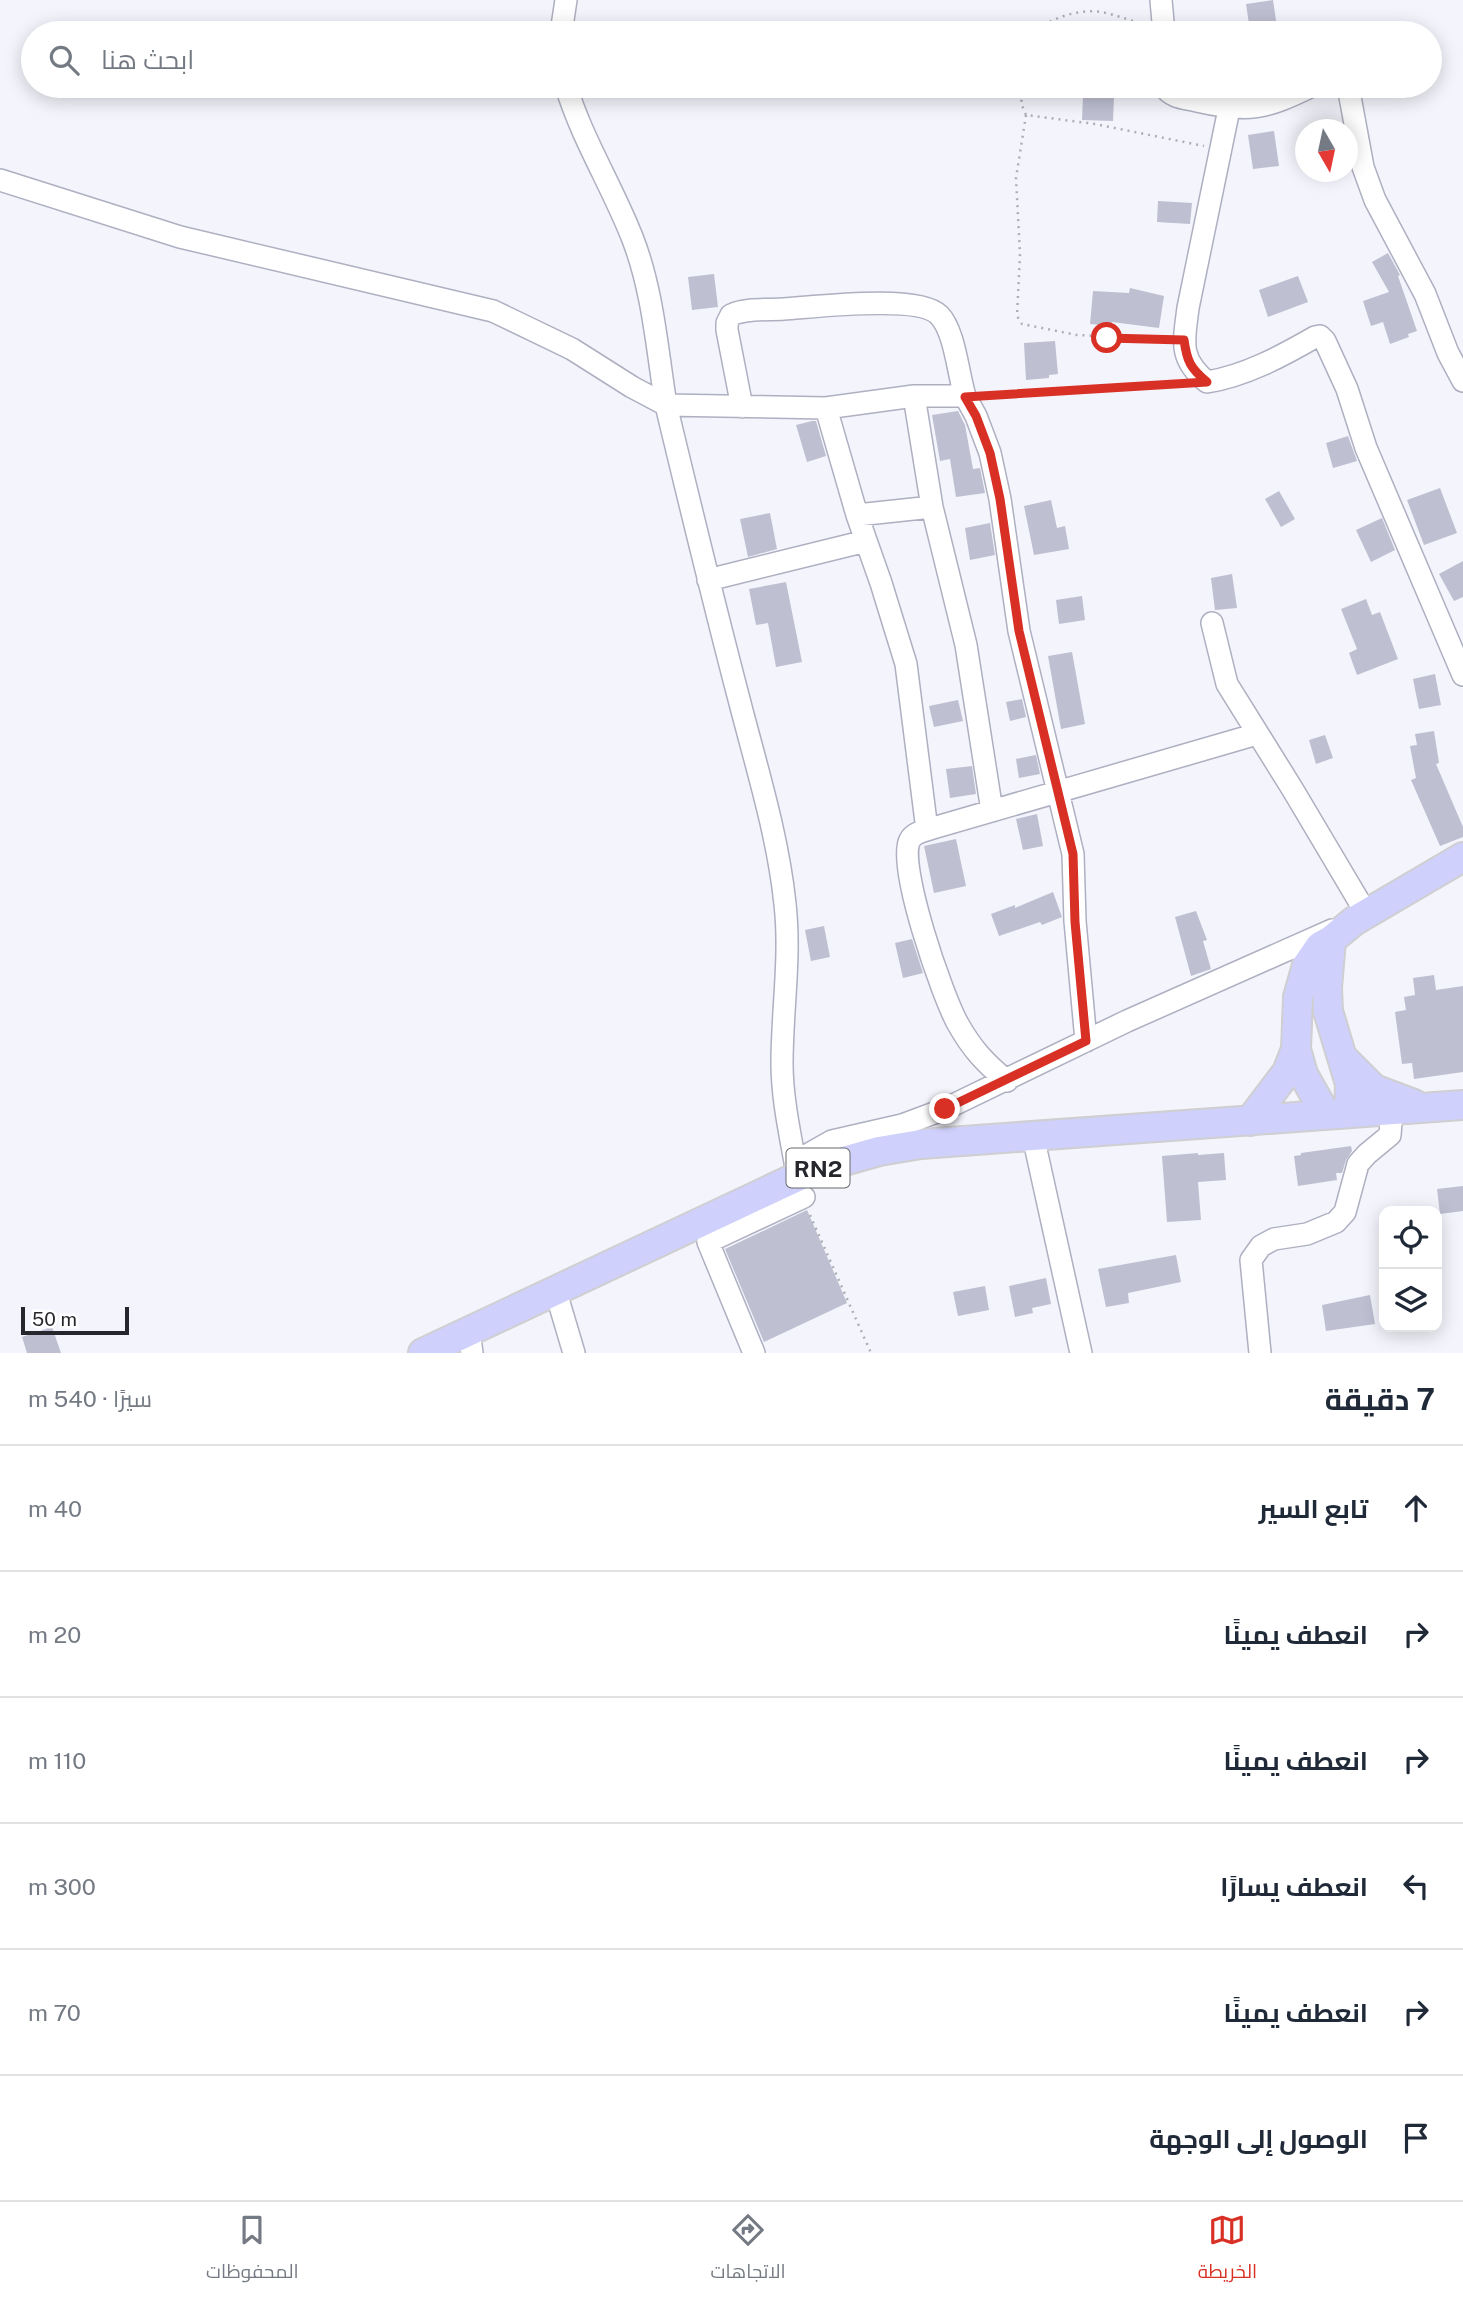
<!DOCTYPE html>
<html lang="ar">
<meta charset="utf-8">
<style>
:root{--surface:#fff;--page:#f2f2f3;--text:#1f2937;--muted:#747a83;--line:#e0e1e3;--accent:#d93025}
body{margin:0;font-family:"Public Sans",Cairo,sans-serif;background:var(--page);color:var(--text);direction:rtl}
.controls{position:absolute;right:21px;bottom:21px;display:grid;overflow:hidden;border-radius:14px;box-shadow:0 4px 18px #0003}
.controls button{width:63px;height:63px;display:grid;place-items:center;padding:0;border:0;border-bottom:2px solid var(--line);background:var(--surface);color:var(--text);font:35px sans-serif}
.compass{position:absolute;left:1295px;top:119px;width:63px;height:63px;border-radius:50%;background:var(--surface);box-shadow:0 4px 18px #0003;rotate:171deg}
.scale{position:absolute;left:21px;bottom:18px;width:108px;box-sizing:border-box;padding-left:7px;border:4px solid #26272d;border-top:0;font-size:19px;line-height:24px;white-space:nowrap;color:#26272d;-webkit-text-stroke:5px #fff;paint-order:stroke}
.stop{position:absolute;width:21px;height:21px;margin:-16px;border:5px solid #d93025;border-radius:50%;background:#fff}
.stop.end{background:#d93025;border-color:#fff;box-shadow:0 2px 7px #0008}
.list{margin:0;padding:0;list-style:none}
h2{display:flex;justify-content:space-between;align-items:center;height:91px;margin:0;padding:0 28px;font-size:30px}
h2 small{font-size:23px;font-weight:400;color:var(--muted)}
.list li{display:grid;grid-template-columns:46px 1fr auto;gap:21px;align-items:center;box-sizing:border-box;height:126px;padding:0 28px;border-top:2px solid var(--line)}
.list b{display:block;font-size:26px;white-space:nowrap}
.list em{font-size:23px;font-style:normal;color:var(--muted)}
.icon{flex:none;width:38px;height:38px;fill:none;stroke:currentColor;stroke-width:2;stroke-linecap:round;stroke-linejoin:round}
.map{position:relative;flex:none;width:1463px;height:1353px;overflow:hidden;direction:ltr}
.search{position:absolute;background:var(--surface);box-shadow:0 4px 18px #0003;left:21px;right:21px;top:21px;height:77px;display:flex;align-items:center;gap:18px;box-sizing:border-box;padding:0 24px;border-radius:38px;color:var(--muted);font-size:26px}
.sheet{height:847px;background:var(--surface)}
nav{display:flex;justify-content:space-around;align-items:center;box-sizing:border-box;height:98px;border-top:2px solid var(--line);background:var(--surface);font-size:19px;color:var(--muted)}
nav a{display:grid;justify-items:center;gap:4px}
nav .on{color:var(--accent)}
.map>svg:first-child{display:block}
</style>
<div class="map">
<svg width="1463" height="1353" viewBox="0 0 1463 1353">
<rect width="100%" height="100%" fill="#f4f4fc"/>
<path fill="#bebfd1" d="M 1273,0 L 1277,27 L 1250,31 L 1246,4 Z
M 1083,96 L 1114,97 L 1113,121 L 1082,120 Z
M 1274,131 L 1279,166 L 1253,169 L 1248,135 Z
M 1158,201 L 1192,203 L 1190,224 L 1157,222 Z
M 1388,253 L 1400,275 L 1398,276 L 1417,331 L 1408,334 L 1409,337 L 1390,344 L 1383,322 L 1371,326 L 1363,301 L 1389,292 L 1372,262 Z
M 714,274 L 718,307 L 692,310 L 688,277 Z
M 1298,276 L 1308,302 L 1268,317 L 1259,290 Z
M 1130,288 L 1164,296 L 1159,328 L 1112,322 L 1112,326 L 1090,324 L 1093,291 L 1129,293 Z
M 1055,341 L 1058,374 L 1049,375 L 1049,378 L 1026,380 L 1024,343 Z
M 958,411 L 965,425 L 973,469 L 980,468 L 985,493 L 956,497 L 950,459 L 940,461 L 932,415 Z
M 812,421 L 816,421 L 826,456 L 807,462 L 796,425 Z
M 1348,436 L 1357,461 L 1333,468 L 1326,443 Z
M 1440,488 L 1457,533 L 1424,545 L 1407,500 Z
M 1279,491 L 1295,519 L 1281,527 L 1265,499 Z
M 1051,500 L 1057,528 L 1065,526 L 1069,549 L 1034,555 L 1024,506 Z
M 770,513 L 777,549 L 748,557 L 740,519 Z
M 1382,518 L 1395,550 L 1371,562 L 1356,530 Z
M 990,523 L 995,555 L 970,560 L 965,528 Z
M 1463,561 L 1463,597 L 1454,601 L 1439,574 Z
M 1232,574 L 1237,608 L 1215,610 L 1211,578 Z
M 786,582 L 802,662 L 776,667 L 768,623 L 756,625 L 749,589 Z
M 1082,596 L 1085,620 L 1059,624 L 1056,600 Z
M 1366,599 L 1372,615 L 1380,612 L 1398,659 L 1357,675 L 1349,653 L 1357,649 L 1341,609 Z
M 1072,652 L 1085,724 L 1061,729 L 1048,656 Z
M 1435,674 L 1441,705 L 1419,709 L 1413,679 Z
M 1022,699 L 1026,717 L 1010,721 L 1006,702 Z
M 958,700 L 963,721 L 934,727 L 929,706 Z
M 1434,731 L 1439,763 L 1436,764 L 1463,827 L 1463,837 L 1440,846 L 1411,780 L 1416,778 L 1410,746 L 1417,745 L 1415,734 Z
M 1325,735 L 1333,758 L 1316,764 L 1309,740 Z
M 1036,755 L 1040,774 L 1019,778 L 1016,759 Z
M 972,766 L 976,794 L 950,798 L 946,769 Z
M 1037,814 L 1043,846 L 1023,850 L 1016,819 Z
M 956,839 L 966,886 L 934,893 L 924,846 Z
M 1053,892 L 1062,917 L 1042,925 L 1040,922 L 999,936 L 991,914 L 1015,905 L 1015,908 Z
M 1196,911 L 1207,940 L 1203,941 L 1211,969 L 1191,976 L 1175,917 Z
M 824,926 L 830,957 L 811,961 L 805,930 Z
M 912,939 L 923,973 L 903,978 L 895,943 Z
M 1434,975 L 1436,990 L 1463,986 L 1463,1072 L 1414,1079 L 1412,1063 L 1402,1064 L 1395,1012 L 1406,1010 L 1404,997 L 1415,995 L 1413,978 Z
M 1351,1146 L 1352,1151 L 1346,1160 L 1342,1173 L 1336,1173 L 1337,1180 L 1298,1186 L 1294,1156 L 1301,1155 L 1301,1153 Z
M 1198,1153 L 1198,1155 L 1224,1153 L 1226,1180 L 1198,1182 L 1201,1220 L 1167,1222 L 1162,1156 Z
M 1463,1186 L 1463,1211 L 1440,1214 L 1437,1189 Z
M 807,1210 L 847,1303 L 764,1342 L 725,1249 Z
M 1176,1255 L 1181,1282 L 1128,1293 L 1129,1303 L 1106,1307 L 1098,1269 Z
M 1046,1278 L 1051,1304 L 1032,1308 L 1033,1313 L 1015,1317 L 1009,1286 Z
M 985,1286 L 989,1310 L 958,1316 L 953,1292 Z
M 1370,1295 L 1375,1324 L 1326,1331 L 1322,1305 Z
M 52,1327 L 61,1353 L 27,1353 L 22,1337 Z"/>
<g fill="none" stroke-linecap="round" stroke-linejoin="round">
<g stroke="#aeafc1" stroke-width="24">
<path id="minor" d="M 1161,0 L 1164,33
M 561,33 L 566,0
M 566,86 C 582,139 612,186 632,237 C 653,290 657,349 666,405
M 1164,86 C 1171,98 1184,98 1197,101 C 1249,113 1265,109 1312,86
M 1348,86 L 1363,167 L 1375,200 L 1425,294 L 1448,353 L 1463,381
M 1229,109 L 1188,308 C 1184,341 1178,358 1207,382 C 1245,376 1282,356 1315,337 L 1320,336 L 1325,341 L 1347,389 L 1366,448 L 1463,675
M 0,180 L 180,237 L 493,311 L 572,349 L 632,387 L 666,405
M 914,396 L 932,507 L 966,645 L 992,811
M 742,407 L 727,330 L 727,323 L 731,315 C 746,308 768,310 784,309 C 815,307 919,294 939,315 C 955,331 958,374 965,396
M 826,408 L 857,515 L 881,583 L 906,664 L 927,830
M 857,515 L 932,507
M 708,580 L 866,541
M 1212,623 L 1227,684 L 1293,790 L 1366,913
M 1007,1081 C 985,1063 972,1049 958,1024 C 943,998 896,863 910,840 C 914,832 925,831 933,828 L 1257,734
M 1033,1136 L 1081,1353
M 795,1162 C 789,1129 782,1096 782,1063 C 782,1010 791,957 785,904 C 778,836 757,769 740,703 C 714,604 690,505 666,405 L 826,408 L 914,396 L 965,396 L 976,416 L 990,453 L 1000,499 L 1019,631 L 1073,854 L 1075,921 L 1086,1041
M 796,1172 L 795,1162 L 832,1141 L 902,1125 L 945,1109 L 1127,1021 L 1332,930
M 555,1289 L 574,1353
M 469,1330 L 472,1353
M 754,1353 L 708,1242 L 804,1197
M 1260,1353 L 1251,1260 L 1261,1246 L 1274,1239 L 1307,1234 L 1336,1222 L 1345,1212 L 1358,1164 L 1367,1154 L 1390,1135 L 1392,1109"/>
</g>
<g stroke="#cfcfd1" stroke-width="32">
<path id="major" d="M 1331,940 L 1327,988 L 1328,1011 L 1350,1084 L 1349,1113
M 1344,1059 L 1374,1089 L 1414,1104
M 1326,1115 L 1303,1074 L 1296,1049 L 1298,997 L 1307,965 L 1320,946 L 1331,940 L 1354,921 L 1463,857
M 1250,1121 L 1287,1072 L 1296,1049
M 423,1353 L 812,1170 L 879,1151 L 921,1144 L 1463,1105"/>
</g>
<path stroke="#aeaeb5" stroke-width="2.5" stroke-dasharray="2 5" stroke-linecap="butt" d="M 1032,33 C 1051,18 1081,7 1106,13 C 1119,16 1131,21 1144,24
M 1024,86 L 1021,103 L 1026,115 L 1095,124 L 1204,146
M 1026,115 L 1016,178 L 1020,254 L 1017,316 L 1022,324 L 1077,335 L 1167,339
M 983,396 L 1183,383
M 810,1215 L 871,1353"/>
<use href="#minor" stroke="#fff" stroke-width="21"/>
<use href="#major" stroke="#cfd1fc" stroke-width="28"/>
</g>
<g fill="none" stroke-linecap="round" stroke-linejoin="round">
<path stroke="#d93025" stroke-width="9" d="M 945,1109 L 1086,1041 L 1075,922 L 1073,854 L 1019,631 L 1000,499 L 990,453 L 976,416 L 965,397 L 1207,382 C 1190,368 1187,361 1184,340 L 1107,338"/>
</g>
<g text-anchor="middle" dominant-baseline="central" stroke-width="6" stroke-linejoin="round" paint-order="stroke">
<rect fill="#fff" stroke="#67686c" stroke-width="2" x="786.5" y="1148.5" width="63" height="39" rx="5"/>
<g font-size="23" font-weight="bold" fill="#26272d">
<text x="818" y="1168">RN2</text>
</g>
</g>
</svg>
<div class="controls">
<button><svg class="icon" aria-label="locate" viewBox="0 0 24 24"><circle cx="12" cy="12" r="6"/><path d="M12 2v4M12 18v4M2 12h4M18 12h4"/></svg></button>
<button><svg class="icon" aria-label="layers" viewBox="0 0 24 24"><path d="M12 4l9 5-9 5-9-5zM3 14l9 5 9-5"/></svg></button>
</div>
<svg class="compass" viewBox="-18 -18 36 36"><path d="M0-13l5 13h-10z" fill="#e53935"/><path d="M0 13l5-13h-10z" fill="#747a83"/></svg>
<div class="scale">50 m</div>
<div class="stop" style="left:1107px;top:338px"></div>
<div class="stop end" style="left:945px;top:1109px"></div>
<div class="search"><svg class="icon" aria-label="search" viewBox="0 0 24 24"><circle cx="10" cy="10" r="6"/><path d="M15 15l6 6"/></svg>ابحث هنا</div>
</div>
<section class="sheet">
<h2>7 دقيقة<small>سيرًا · 540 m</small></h2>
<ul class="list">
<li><svg class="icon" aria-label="ahead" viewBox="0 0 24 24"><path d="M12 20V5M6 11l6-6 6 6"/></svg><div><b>تابع السير</b></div><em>40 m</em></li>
<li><svg class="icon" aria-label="right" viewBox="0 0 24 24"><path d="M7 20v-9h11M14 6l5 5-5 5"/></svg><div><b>انعطف يمينًا</b></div><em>20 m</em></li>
<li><svg class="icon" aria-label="right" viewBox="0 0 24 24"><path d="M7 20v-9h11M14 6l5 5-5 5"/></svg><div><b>انعطف يمينًا</b></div><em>110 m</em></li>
<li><svg class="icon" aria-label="left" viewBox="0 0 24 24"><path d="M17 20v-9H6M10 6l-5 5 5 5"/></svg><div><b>انعطف يسارًا</b></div><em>300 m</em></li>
<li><svg class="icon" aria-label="right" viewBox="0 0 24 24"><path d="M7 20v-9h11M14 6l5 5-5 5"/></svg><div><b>انعطف يمينًا</b></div><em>70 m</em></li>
<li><svg class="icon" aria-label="arrive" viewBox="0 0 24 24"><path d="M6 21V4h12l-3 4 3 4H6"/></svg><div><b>الوصول إلى الوجهة</b></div></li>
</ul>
</section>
<nav>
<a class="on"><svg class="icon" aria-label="map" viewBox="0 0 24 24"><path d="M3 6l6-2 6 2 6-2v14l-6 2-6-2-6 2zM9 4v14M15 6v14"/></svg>الخريطة</a>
<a><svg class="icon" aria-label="directions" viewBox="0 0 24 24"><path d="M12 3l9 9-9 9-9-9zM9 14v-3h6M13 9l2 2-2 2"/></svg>الاتجاهات</a>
<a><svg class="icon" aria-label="saved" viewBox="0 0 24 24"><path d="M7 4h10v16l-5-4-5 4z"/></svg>المحفوظات</a>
</nav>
